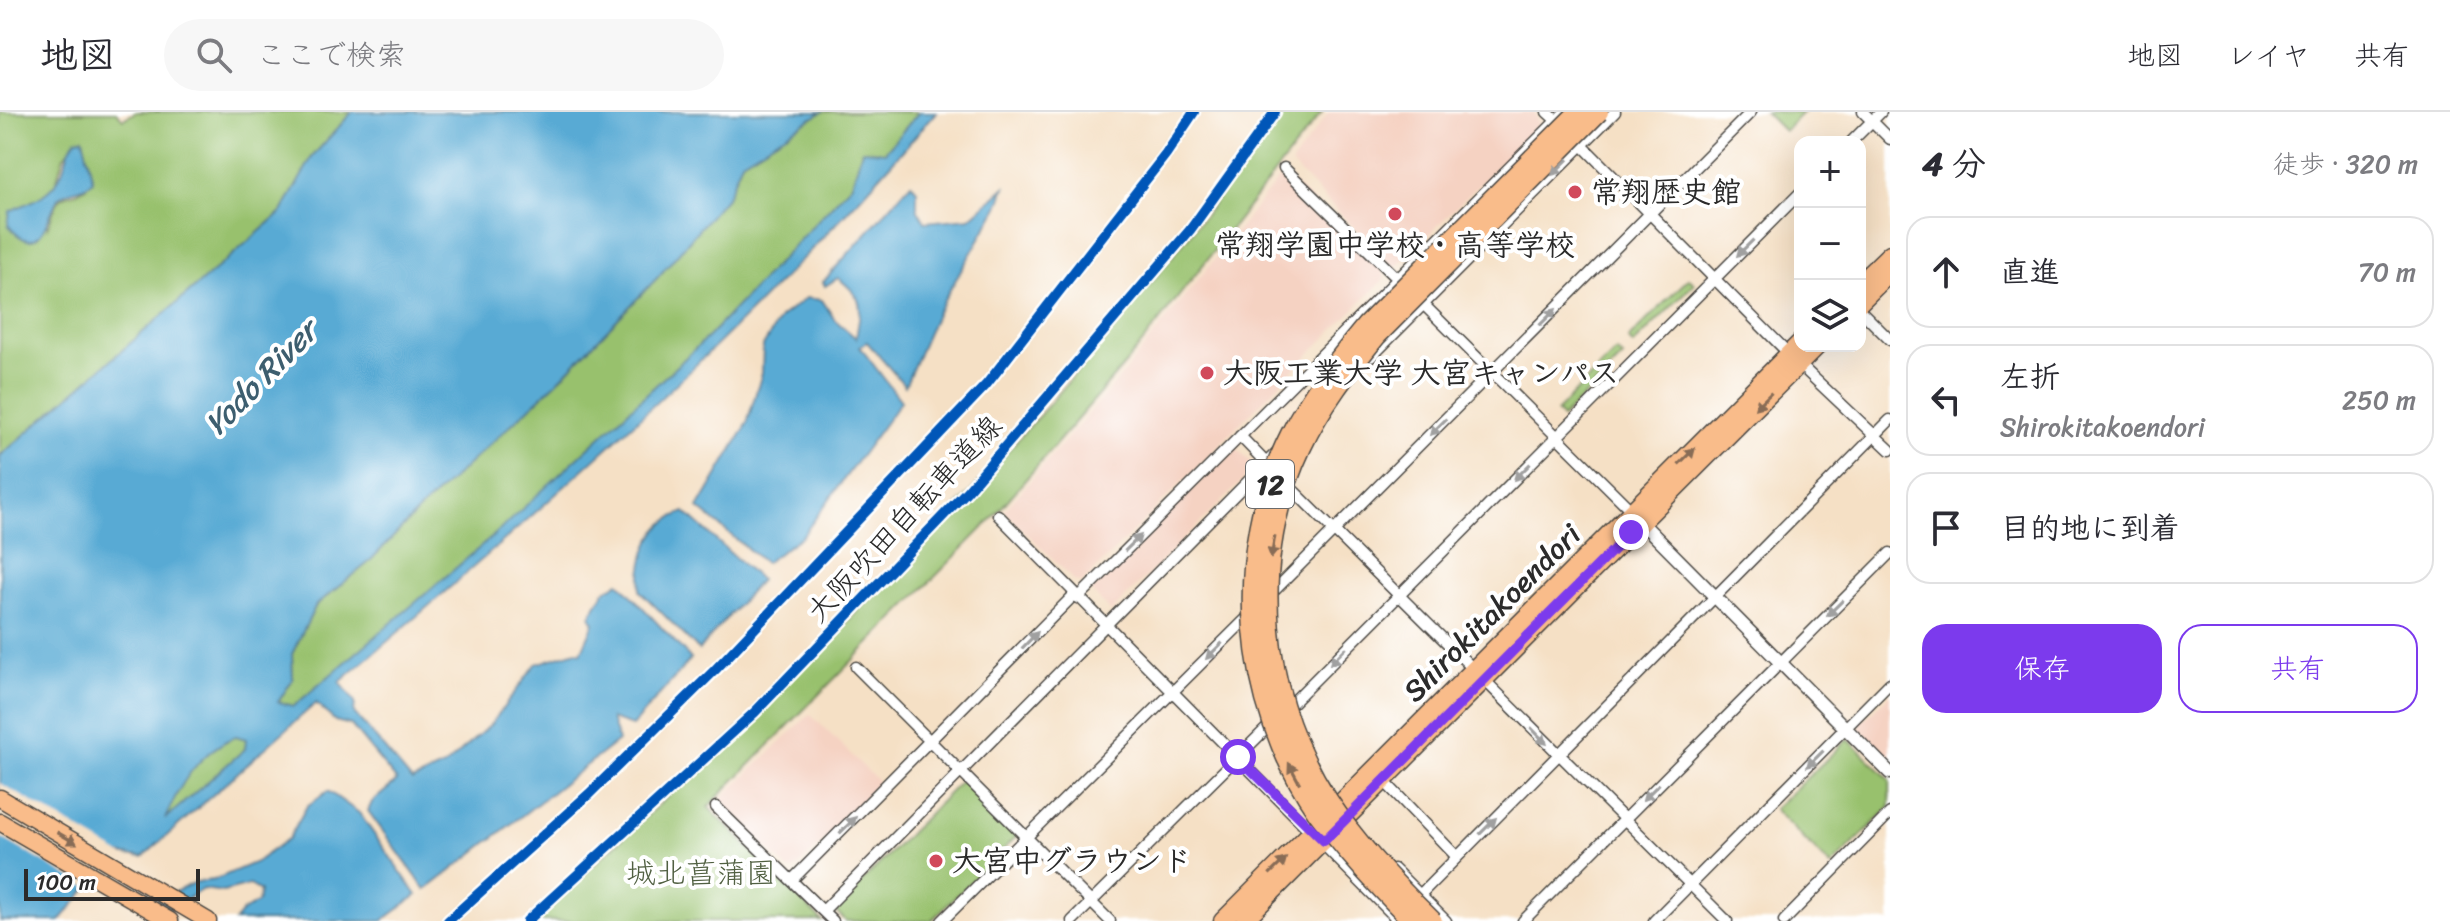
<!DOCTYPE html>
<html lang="ja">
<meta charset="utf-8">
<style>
:root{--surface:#fff;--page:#f7f7f7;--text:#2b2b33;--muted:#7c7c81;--line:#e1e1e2;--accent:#7c3aed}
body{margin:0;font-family:Sriracha,"Klee One",sans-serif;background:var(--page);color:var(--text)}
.controls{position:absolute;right:24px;top:24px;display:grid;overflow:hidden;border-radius:16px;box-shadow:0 8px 32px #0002}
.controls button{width:72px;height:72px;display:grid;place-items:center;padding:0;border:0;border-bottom:2px solid var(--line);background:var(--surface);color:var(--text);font:40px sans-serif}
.scale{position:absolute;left:24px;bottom:20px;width:176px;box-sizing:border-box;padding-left:8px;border:4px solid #2b2b2b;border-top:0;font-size:22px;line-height:28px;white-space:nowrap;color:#2b2b2b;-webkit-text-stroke:6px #fff;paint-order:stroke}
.stop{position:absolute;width:24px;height:24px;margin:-18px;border:6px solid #7c3aed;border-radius:50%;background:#fff}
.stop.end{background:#7c3aed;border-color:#fff;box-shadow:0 2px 8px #0008}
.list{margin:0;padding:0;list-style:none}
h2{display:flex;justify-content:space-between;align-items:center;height:104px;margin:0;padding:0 32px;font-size:34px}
h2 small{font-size:26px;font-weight:400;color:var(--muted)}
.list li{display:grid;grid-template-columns:52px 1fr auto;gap:24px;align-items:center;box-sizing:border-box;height:112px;margin:0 16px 16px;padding:0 16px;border:2px solid var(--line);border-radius:24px}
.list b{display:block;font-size:30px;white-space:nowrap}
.list p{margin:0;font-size:26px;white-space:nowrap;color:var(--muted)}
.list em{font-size:26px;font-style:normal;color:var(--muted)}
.actions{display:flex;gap:16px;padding:24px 32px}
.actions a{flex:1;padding:18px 0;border:2px solid var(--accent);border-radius:24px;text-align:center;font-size:28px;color:var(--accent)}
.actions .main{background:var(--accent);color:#fff}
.icon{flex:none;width:44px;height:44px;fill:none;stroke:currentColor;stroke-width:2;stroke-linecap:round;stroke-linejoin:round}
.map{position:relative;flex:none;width:1890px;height:809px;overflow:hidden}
header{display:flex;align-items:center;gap:48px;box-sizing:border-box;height:112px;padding:0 40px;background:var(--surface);border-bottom:2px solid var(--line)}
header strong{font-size:38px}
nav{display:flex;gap:44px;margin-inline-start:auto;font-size:28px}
.search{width:560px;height:72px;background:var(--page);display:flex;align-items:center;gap:20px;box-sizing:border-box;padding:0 28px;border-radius:44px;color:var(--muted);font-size:30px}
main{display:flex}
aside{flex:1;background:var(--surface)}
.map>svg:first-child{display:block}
</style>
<header>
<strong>地図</strong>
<div class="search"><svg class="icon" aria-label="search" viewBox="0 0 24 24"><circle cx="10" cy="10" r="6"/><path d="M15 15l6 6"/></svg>ここで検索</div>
<nav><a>地図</a><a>レイヤ</a><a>共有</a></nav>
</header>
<main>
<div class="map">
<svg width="1890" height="809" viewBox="0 0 1890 809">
<rect width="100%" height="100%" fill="#fff"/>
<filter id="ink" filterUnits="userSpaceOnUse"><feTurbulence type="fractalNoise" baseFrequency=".0125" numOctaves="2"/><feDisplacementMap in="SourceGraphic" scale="16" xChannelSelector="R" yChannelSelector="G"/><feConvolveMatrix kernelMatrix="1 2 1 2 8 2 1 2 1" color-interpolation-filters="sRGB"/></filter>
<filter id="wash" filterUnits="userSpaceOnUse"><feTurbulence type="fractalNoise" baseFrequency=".006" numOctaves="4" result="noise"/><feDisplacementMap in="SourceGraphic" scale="32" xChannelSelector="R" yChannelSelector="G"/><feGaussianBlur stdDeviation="1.8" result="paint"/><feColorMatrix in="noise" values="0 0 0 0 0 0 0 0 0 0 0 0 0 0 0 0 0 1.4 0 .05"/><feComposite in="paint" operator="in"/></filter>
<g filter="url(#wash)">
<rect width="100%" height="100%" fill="#f5e0c5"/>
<path fill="#f5d2c2" d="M 1329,0 L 1534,0 L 1539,13 L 1397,154 L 1391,153 L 1291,52 Z
M 1283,61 L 1381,156 L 1385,166 L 1082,471 L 1075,469 L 1004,399 L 1118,268 Z
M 1235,335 L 1256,355 L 1111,500 L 1091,479 Z
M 1890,582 L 1890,649 L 1860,619 L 1860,612 Z
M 810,602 L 881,672 L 795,757 L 789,758 L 721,690 L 722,686 Z"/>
<path fill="#98c16d" stroke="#62764c" stroke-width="2" fill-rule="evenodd" d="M 0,0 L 116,0 L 123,7 L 136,0 L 352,0 L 312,45 L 282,100 L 0,344 ZM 83,26 L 92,69 C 66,95 63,66 48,115 L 40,86 L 55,73 L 64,44 Z
M 822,0 L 919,0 L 885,40 L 862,38 L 852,72 L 710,223 L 491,427 L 294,594 L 278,590 L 293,567 L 292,542 L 316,493 L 368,451 L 419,398 L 556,271 L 658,165 L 728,83 L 742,49 Z
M 1282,0 L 1322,0 L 1136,239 L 990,409 L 708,695 L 822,809 L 532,809 C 806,563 1066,300 1282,0 Z
M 1765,0 L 1803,0 L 1784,19 Z
M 1689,166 L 1694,172 L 1633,233 L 1628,227 Z
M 1616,239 L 1623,245 L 1562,306 L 1556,300 Z
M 236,624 L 247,627 L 245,637 L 163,709 C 182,670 195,642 236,624 Z
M 1848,627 L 1890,668 L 1890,695 L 1831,754 L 1774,697 Z
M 962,668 L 1017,724 L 931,809 L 846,809 L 834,798 Z"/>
<path fill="#59aad4" stroke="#426a80" stroke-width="2" fill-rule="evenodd" d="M 352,0 L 822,0 L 742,49 L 728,83 L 658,165 L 556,271 L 419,398 L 368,451 L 316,493 L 292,542 L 293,567 L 278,590 L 294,594 L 491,426 L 710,223 L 852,72 L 862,38 L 885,40 L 919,0 L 936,0 C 759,208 548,393 340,570 L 355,590 L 354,601 L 412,669 L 446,653 L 491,612 L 536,552 L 576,539 L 581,541 L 594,511 L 590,504 L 604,480 L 619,470 L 691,547 L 632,614 L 611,607 L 618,629 L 426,778 L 368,699 L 372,690 L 397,669 L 351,613 L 335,609 L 316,591 L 143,745 L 116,742 L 60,809 L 0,809 L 0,344 L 282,100 L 312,45 ZM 236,624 L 246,627 L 245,637 L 165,707 C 180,671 199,640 236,624 Z
M 83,26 L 93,69 C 82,79 70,76 60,85 C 48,95 43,156 8,113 L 10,99 C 30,90 51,84 61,62 C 67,49 66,39 76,27 Z
M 911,71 L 917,78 L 917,96 L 925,110 L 970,106 L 1005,75 L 998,95 L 937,200 L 905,274 L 867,230 L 860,235 L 901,289 L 803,423 L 765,451 L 698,396 L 746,314 L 762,261 L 763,234 L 780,206 L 806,186 L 822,188 L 835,208 L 856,226 C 861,193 866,188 838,166 L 825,174 L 823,170 Z
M 685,400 L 760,468 L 699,538 L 640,479 C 641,443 649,412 685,400 Z
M 328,679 L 359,701 L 417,783 L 382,809 L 235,809 L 242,800 L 258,790 L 260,779 L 250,773 L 223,780 L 203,777 L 165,800 L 151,791 L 196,770 L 214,768 L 256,750 L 289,726 L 307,694 Z"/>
<path fill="#f5e0c5" d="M 0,671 L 129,747 L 117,746 L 92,778 L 0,725 Z"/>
</g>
<g filter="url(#ink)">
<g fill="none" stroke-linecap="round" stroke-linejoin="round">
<g stroke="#494642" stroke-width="13">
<path id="minor" d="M 1547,0 L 1561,13
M 1863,0 L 1890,27
M 1579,30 L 1800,253 L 1890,338
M 1851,30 L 1881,0
M 1284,56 L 1403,172
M 1420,189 L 1633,400
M 1860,198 L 1890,228
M 1371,245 L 1615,0
M 1240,324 L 1269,354
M 1286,371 L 1727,809
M 998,403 L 1399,809
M 1270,483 L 1751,0
M 1078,486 L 1565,0
M 856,555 L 1110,809
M 1285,598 L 1800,81
M 1384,669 L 1457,745
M 716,695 L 833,809
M 1394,757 L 1446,809
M 792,768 L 1075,482
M 823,799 L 1278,339
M 942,809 L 1253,500
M 1072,809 L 1274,609
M 1394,809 L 1890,308
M 1523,809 L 1890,441
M 1654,809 L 1890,571
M 1784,809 L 1890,701"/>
</g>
<g stroke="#494642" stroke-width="15">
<path id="tertiary" d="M 1641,410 L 1890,661"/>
</g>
<g stroke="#494642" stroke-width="19">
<path id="primary" d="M 1860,170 L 1890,141
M 1860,191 L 1890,161
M 0,686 L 208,809
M 0,710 L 170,809
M 1222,809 L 1800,230
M 1244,809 L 1818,234"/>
</g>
<use href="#minor" stroke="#fff" stroke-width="10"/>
<use href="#tertiary" stroke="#fff" stroke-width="12"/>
<use href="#primary" stroke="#f9bc8a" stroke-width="16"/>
<g stroke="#494642" stroke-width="21" stroke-linecap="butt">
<path id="motorway-bridge" d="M 1412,809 C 1378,774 1344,739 1316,699 C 1242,591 1230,440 1290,322 C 1310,282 1337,248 1366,213 L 1578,0
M 1433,809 C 1395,772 1358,733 1329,689 C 1261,585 1248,449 1302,335 C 1321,294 1349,259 1377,224 L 1599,0"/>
</g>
<use href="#motorway-bridge" stroke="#f9bc8a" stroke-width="18"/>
<g stroke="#fff" stroke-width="15">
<path id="cycleway" d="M 448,809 L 589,682 L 715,558 L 986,273 L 1166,42 L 1194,0
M 527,809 L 755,600 L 967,379 L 1190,118 L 1275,0"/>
</g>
<use href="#cycleway" stroke="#0057b8" stroke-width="10"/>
</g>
<defs><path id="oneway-solid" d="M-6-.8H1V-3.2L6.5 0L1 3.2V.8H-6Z" transform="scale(2)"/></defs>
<g fill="#a0a0a0">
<use href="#oneway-solid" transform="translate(1560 55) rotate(135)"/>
<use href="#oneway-solid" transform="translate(1745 136) rotate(135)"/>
<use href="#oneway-solid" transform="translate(1548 205) rotate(-45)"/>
<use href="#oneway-solid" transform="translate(1438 315) rotate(135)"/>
<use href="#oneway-solid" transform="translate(1522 360) rotate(135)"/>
<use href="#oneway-solid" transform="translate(1133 431) rotate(-45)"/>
<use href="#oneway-solid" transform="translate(1835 496) rotate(135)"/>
<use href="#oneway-solid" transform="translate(1030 528) rotate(-46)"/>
<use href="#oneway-solid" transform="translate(1214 539) rotate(135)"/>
<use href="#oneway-solid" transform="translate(1338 544) rotate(135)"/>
<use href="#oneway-solid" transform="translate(1539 624) rotate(46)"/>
<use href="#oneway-solid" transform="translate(1815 647) rotate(135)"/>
<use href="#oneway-solid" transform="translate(1651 680) rotate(135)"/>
<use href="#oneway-solid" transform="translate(848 713) rotate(-45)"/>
<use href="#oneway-solid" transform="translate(1488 714) rotate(-45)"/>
</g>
<g fill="#886c56">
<use href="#oneway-solid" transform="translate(1763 289) rotate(135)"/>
<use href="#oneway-solid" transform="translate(1687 344) rotate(-45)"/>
<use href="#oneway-solid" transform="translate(1273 435) rotate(99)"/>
<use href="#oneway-solid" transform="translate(1294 661) rotate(-118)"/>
<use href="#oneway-solid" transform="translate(67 726) rotate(30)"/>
<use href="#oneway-solid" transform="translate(1278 754) rotate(-44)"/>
</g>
</g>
<g fill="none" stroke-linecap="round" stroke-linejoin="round" filter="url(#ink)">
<path stroke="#7c3aed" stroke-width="10" d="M 1238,645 L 1324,729 L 1631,420"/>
</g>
<g fill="#d1495b" stroke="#fff" stroke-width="3">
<circle cx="1575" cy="80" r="8"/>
<circle cx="1395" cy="102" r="8"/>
<circle cx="1207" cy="261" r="8"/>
<circle cx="936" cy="749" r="8"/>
</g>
<g text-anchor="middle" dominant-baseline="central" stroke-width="8" stroke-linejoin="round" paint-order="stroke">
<rect fill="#fff" stroke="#6b6b6b" stroke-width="2" x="1246" y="348" width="48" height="48" rx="6"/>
<g font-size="28" font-weight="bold" fill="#2b2b2b">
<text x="1270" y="372">12</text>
</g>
<g font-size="30" font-weight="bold" fill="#2b2b2b" stroke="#fff" text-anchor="start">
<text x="1591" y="80">常翔歴史館</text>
<text x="1395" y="133" text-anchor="middle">常翔学園中学校・高等学校</text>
<text x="1223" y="261">大阪工業大学 大宮キャンパス</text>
<text x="952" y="749">大宮中グラウンド</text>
</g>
<g font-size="30" fill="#2b2b2b" stroke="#fff">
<text transform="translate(904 407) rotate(-47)">大阪吹田自転車道線</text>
<text transform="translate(1492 501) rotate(-45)">Shirokitakoendori</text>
</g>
<g font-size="30" fill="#516042" stroke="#fff">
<text x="701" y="761">城北菖蒲園</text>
</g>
<g font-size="32" font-style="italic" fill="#3d5e6f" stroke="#fff">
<text transform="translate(261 266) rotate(-46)">Yodo River</text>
</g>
</g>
</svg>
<div class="controls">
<button>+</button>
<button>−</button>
<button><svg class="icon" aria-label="layers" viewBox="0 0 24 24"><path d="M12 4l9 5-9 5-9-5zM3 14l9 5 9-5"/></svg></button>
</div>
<div class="scale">100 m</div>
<div class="stop" style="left:1238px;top:645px"></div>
<div class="stop end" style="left:1631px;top:420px"></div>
</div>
<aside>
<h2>4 分<small>徒歩 · 320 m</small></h2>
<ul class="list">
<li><svg class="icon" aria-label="ahead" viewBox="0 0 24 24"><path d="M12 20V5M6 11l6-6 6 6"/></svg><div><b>直進</b></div><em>70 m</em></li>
<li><svg class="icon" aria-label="left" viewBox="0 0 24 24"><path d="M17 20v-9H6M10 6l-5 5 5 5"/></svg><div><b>左折</b><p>Shirokitakoendori</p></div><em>250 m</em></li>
<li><svg class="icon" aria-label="arrive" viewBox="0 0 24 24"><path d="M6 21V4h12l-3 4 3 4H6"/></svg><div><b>目的地に到着</b></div></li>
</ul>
<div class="actions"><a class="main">保存</a><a>共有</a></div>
</aside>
</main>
